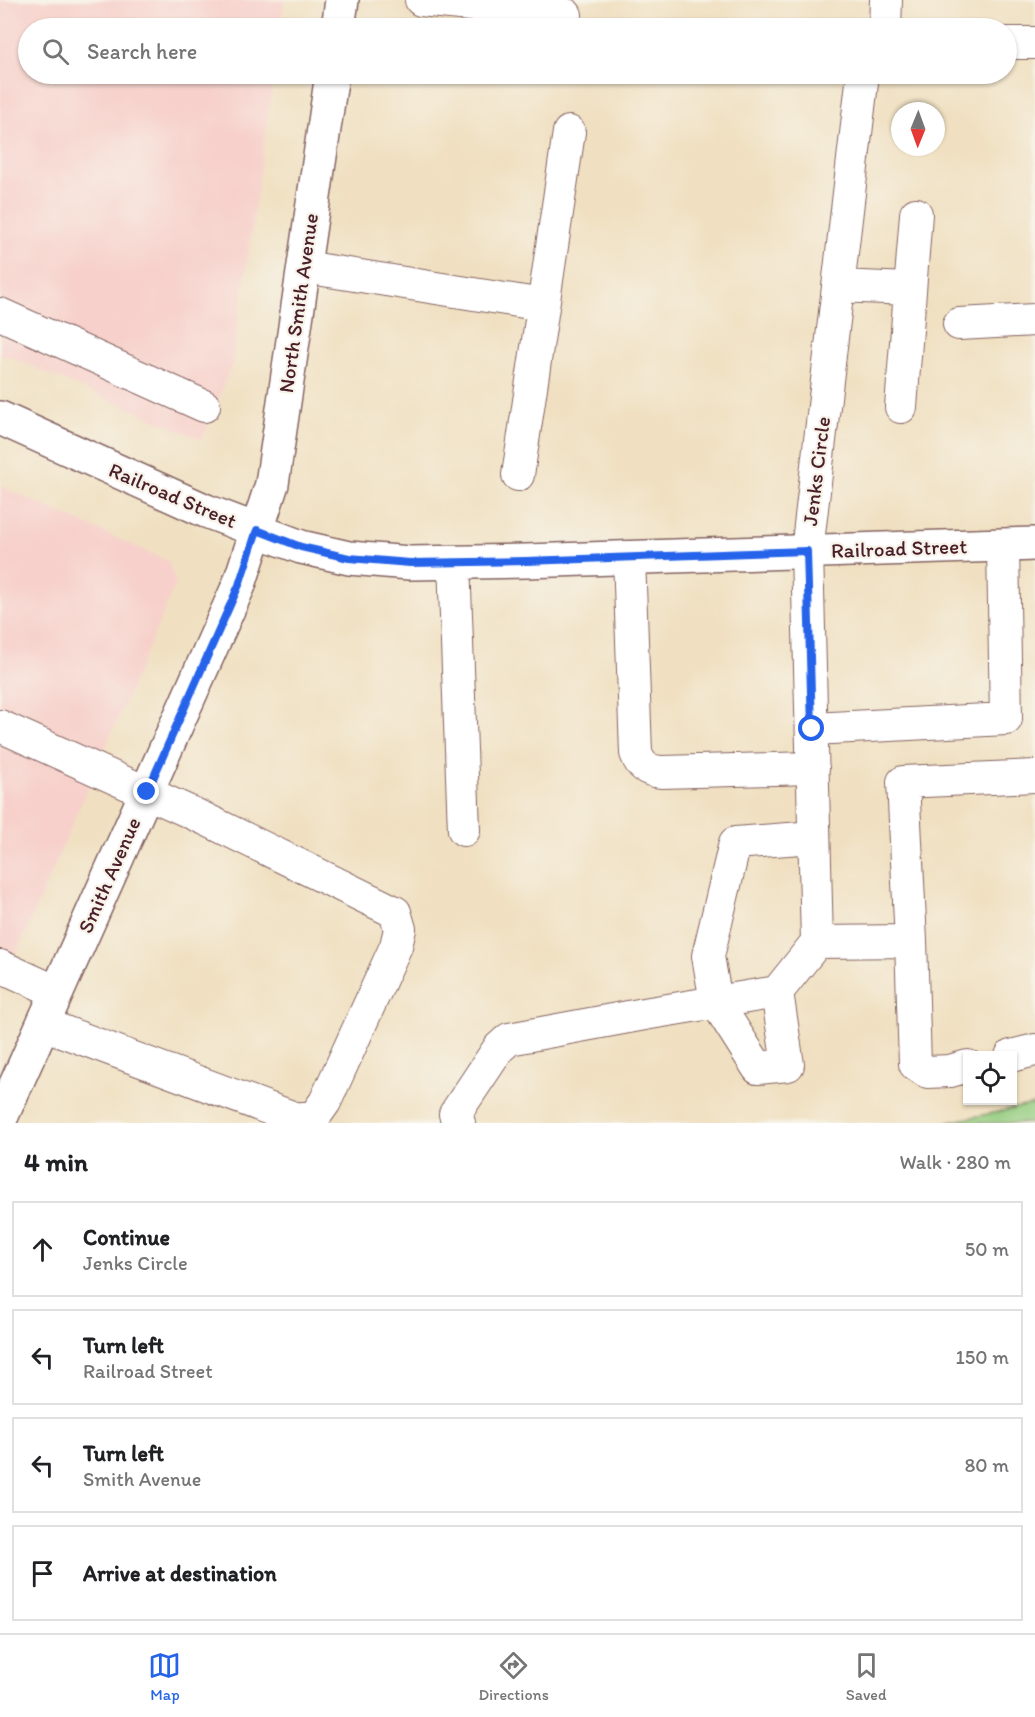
<!DOCTYPE html>
<meta charset="utf-8">
<style>
:root{--surface:#fff;--page:#f2f2f2;--text:#202124;--muted:#757577;--line:#e0e0e0;--accent:#2563eb}
body{margin:0;font-family:Itim,sans-serif;background:var(--page);color:var(--text)}
.controls{position:absolute;right:18px;bottom:18px;display:grid;overflow:hidden;border-radius:0px;box-shadow:0 2px 4px #0004}
.controls button{width:54px;height:54px;display:grid;place-items:center;padding:0;border:0;border-bottom:2px solid var(--line);background:var(--surface);color:var(--text);font:30px sans-serif}
.compass{position:absolute;left:891px;top:102px;width:54px;height:54px;border-radius:50%;background:var(--surface);box-shadow:0 2px 4px #0004;rotate:181deg}
.stop{position:absolute;width:18px;height:18px;margin:-14px;border:4px solid #2563eb;border-radius:50%;background:#fff}
.stop.end{background:#2563eb;border-color:#fff;box-shadow:0 2px 6px #0008}
.list{margin:0;padding:0;list-style:none}
h2{display:flex;justify-content:space-between;align-items:center;height:78px;margin:0;padding:0 24px;font-size:26px}
h2 small{font-size:20px;font-weight:400;color:var(--muted)}
.list li{display:grid;grid-template-columns:39px 1fr auto;gap:18px;align-items:center;box-sizing:border-box;height:96px;margin:0 12px 12px;padding:0 12px;border:2px solid var(--line);border-radius:0px}
.list b{display:block;font-size:22px;white-space:nowrap}
.list p{margin:0;font-size:20px;white-space:nowrap;color:var(--muted)}
.list em{font-size:20px;font-style:normal;color:var(--muted)}
.icon{flex:none;width:33px;height:33px;fill:none;stroke:currentColor;stroke-width:2;stroke-linecap:round;stroke-linejoin:round}
.map{position:relative;flex:none;width:1035px;height:1123px;overflow:hidden}
.search{position:absolute;background:var(--surface);box-shadow:0 2px 4px #0004;left:18px;right:18px;top:18px;height:66px;display:flex;align-items:center;gap:15px;box-sizing:border-box;padding:0 21px;border-radius:33px;color:var(--muted);font-size:22px}
.sheet{height:510px;background:var(--surface)}
nav{display:flex;justify-content:space-around;align-items:center;box-sizing:border-box;height:84px;border-top:2px solid var(--line);background:var(--surface);font-size:16px;color:var(--muted)}
nav a{display:grid;justify-items:center;gap:3px}
nav .on{color:var(--accent)}
.map>svg:first-child{display:block}
</style>
<div class="map">
<svg width="1035" height="1123" viewBox="0 0 1035 1123">
<rect width="100%" height="100%" fill="#f7f3e8"/>
<filter id="ink" filterUnits="userSpaceOnUse"><feTurbulence type="fractalNoise" baseFrequency=".0167" numOctaves="2"/><feDisplacementMap in="SourceGraphic" scale="12" xChannelSelector="R" yChannelSelector="G"/><feConvolveMatrix kernelMatrix="1 2 1 2 8 2 1 2 1" color-interpolation-filters="sRGB"/></filter>
<filter id="wash" filterUnits="userSpaceOnUse"><feTurbulence type="fractalNoise" baseFrequency=".008" numOctaves="4" result="noise"/><feDisplacementMap in="SourceGraphic" scale="24" xChannelSelector="R" yChannelSelector="G"/><feGaussianBlur stdDeviation="1.35" result="paint"/><feColorMatrix in="noise" values="0 0 0 0 0 0 0 0 0 0 0 0 0 0 0 0 0 1.4 0 .05"/><feComposite in="paint" operator="in"/></filter>
<g filter="url(#wash)">
<rect width="100%" height="100%" fill="#f0e0c1"/>
<path fill="#f7d0cb" d="M 0,0 L 284,0 L 280,28 L 28,28 L 28,74 L 274,74 L 232,365 L 202,440 L 0,353 Z
M 0,486 L 168,561 L 176,583 L 0,992 Z"/>
<path fill="#96ce82" stroke="#707656" stroke-width="1.5" d="M 1035,1104 L 1035,1123 L 945,1123 Z"/>
</g>
<g filter="url(#ink)">
<g fill="none" stroke-linecap="round" stroke-linejoin="round">
<g stroke="#846360" stroke-width="34">
<path id="minor" d="M 421,0 L 566,15
M 885,28 L 886,0
M 1006,43 L 1035,43
M 304,267 L 543,305
M 838,286 L 909,289
M 0,314 L 204,406
M 959,324 L 1035,320
M 901,407 L 916,214
M 518,475 L 569,132
M 629,557 L 636,753 C 641,767 648,771 662,772 L 813,768
M 454,562 L 464,830
M 0,726 L 205,819 L 395,912 L 400,929 L 396,946 L 325,1102 L 315,1116 L 297,1119 L 43,1024
M 812,729 L 1006,719 L 1003,545
M 817,942 L 807,551 L 863,74
M 817,942 L 911,941
M 0,966 L 57,992
M 777,992 L 788,1065 L 758,1068 L 716,1002 L 708,956 L 735,843 L 814,837
M 1011,1056 L 1035,1050
M 968,1066 L 950,1071 L 927,1072 L 915,1064 L 911,941 L 903,782 L 1035,776
M 459,1123 L 455,1114 L 499,1048 L 509,1039 L 650,1013 L 777,992 L 817,942"/>
</g>
<g stroke="#846360" stroke-width="36">
<path id="major" d="M 338,28 L 342,0
M 0,418 L 206,511 L 301,547 L 349,558 L 410,563 L 526,561 L 1035,544
M 0,1120 L 239,585 L 272,484 L 332,74"/>
</g>
<use href="#minor" stroke="#fff" stroke-width="32"/>
<use href="#major" stroke="#fff" stroke-width="33"/>
</g>
</g>
<g fill="none" stroke-linecap="round" stroke-linejoin="round" filter="url(#ink)">
<path stroke="#2563eb" stroke-width="8" d="M 147,792 L 239,585 L 257,530 L 301,547 L 349,558 L 410,563 L 526,561 L 807,551 L 812,729"/>
</g>
<g text-anchor="middle" dominant-baseline="central" stroke-width="4.5" stroke-linejoin="round" paint-order="stroke">
<g font-size="21" fill="#4a1f2b" stroke="#f7f3e8">
<text transform="translate(298 303) rotate(-82)">North Smith Avenue</text>
<text transform="translate(816 471) rotate(-83)">Jenks Circle</text>
<text transform="translate(173 495) rotate(23)">Railroad Street</text>
<text transform="translate(899 548) rotate(-2)">Railroad Street</text>
<text transform="translate(109 875) rotate(-66)">Smith Avenue</text>
</g>
</g>
</svg>
<div class="controls">
<button><svg class="icon" aria-label="locate" viewBox="0 0 24 24"><circle cx="12" cy="12" r="6"/><path d="M12 2v4M12 18v4M2 12h4M18 12h4"/></svg></button>
</div>
<svg class="compass" viewBox="-18 -18 36 36"><path d="M0-13l5 13h-10z" fill="#e53935"/><path d="M0 13l5-13h-10z" fill="#757577"/></svg>
<div class="stop" style="left:812px;top:729px"></div>
<div class="stop end" style="left:147px;top:792px"></div>
<div class="search"><svg class="icon" aria-label="search" viewBox="0 0 24 24"><circle cx="10" cy="10" r="6"/><path d="M15 15l6 6"/></svg>Search here</div>
</div>
<section class="sheet">
<h2>4 min<small>Walk · 280 m</small></h2>
<ul class="list">
<li><svg class="icon" aria-label="ahead" viewBox="0 0 24 24"><path d="M12 20V5M6 11l6-6 6 6"/></svg><div><b>Continue</b><p>Jenks Circle</p></div><em>50 m</em></li>
<li><svg class="icon" aria-label="left" viewBox="0 0 24 24"><path d="M17 20v-9H6M10 6l-5 5 5 5"/></svg><div><b>Turn left</b><p>Railroad Street</p></div><em>150 m</em></li>
<li><svg class="icon" aria-label="left" viewBox="0 0 24 24"><path d="M17 20v-9H6M10 6l-5 5 5 5"/></svg><div><b>Turn left</b><p>Smith Avenue</p></div><em>80 m</em></li>
<li><svg class="icon" aria-label="arrive" viewBox="0 0 24 24"><path d="M6 21V4h12l-3 4 3 4H6"/></svg><div><b>Arrive at destination</b></div></li>
</ul>
</section>
<nav>
<a class="on"><svg class="icon" aria-label="map" viewBox="0 0 24 24"><path d="M3 6l6-2 6 2 6-2v14l-6 2-6-2-6 2zM9 4v14M15 6v14"/></svg>Map</a>
<a><svg class="icon" aria-label="directions" viewBox="0 0 24 24"><path d="M12 3l9 9-9 9-9-9zM9 14v-3h6M13 9l2 2-2 2"/></svg>Directions</a>
<a><svg class="icon" aria-label="saved" viewBox="0 0 24 24"><path d="M7 4h10v16l-5-4-5 4z"/></svg>Saved</a>
</nav>
